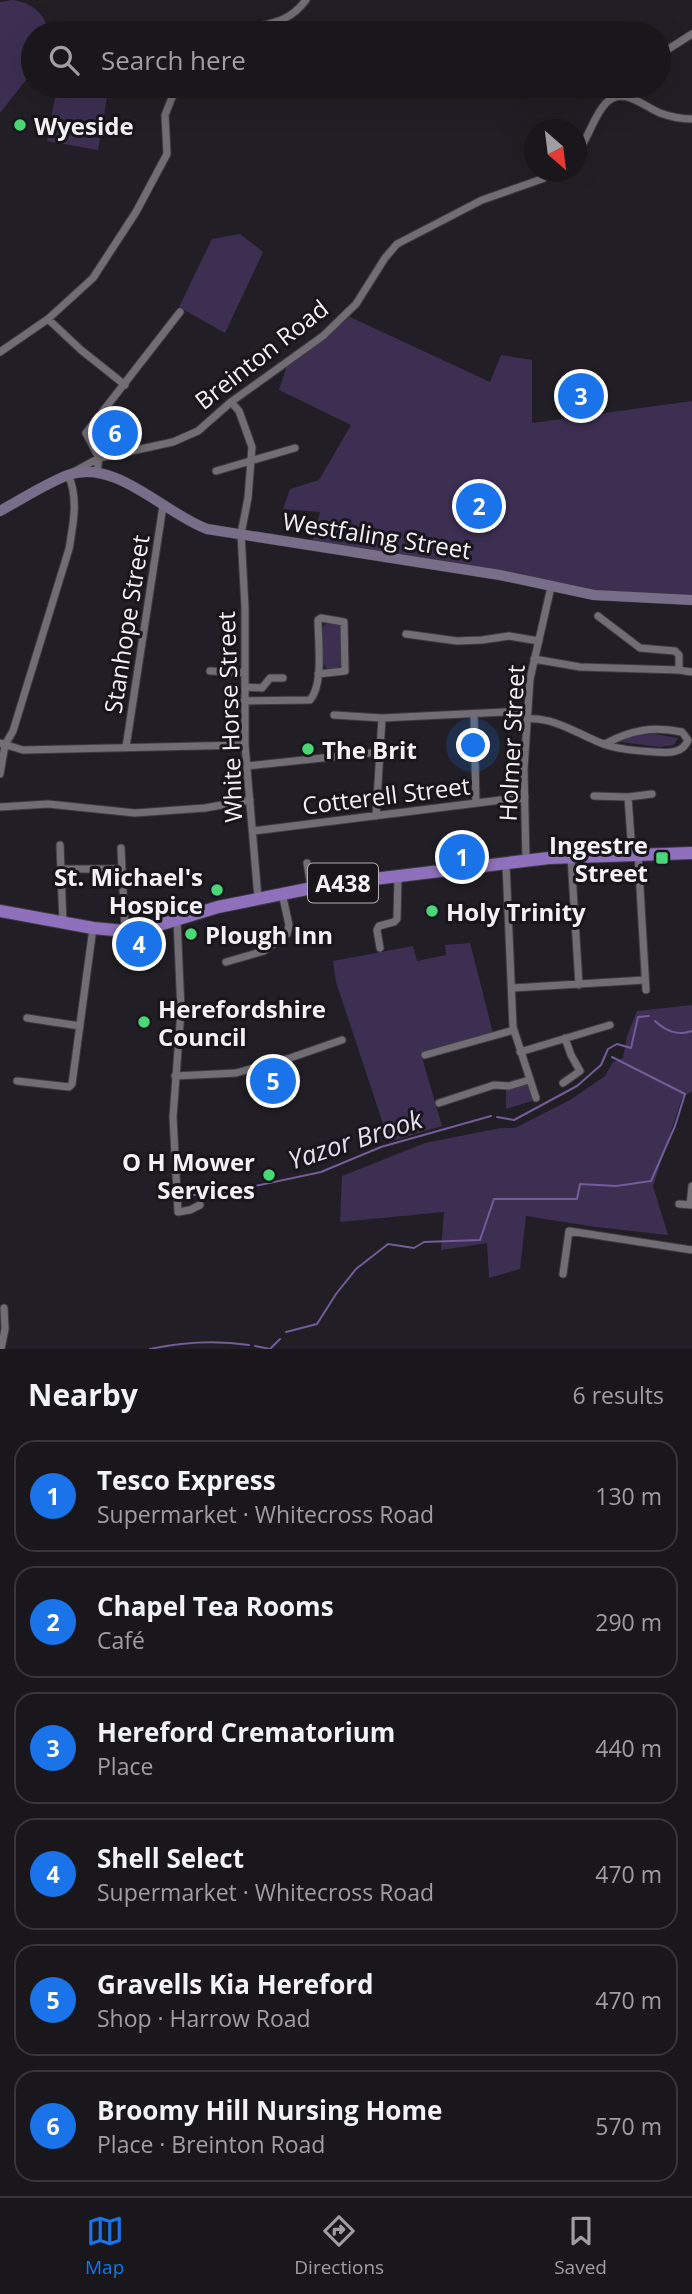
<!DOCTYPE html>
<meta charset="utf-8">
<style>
:root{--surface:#19171c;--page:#222025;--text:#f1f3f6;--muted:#9f9fa3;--line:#37363b;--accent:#1a73e8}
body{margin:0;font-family:"Open Sans",sans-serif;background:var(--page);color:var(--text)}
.compass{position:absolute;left:524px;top:119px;width:63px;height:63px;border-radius:50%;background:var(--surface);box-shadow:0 7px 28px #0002;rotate:152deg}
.you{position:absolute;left:474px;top:746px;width:24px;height:24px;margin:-18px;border:5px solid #fff;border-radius:50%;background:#1a73e8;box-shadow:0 0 0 10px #1a73e833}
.badge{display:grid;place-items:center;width:46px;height:46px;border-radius:50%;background:var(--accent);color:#fff;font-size:23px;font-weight:700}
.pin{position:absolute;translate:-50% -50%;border:4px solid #fff;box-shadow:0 2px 7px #0006}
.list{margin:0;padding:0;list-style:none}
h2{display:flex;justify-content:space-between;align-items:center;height:91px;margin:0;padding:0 28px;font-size:30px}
h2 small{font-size:23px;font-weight:400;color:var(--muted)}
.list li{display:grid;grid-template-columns:46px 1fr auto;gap:21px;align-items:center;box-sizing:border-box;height:112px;margin:0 14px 14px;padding:0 14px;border:2px solid var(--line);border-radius:21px}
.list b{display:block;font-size:26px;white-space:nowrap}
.list p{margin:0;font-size:23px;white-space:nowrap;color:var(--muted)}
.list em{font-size:23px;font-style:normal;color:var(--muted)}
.icon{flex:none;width:38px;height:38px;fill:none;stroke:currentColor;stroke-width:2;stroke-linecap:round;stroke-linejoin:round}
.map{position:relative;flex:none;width:692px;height:1349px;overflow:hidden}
.search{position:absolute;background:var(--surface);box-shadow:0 7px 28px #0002;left:21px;right:21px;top:21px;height:77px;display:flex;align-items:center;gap:18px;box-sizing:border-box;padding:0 24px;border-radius:38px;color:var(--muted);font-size:26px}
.sheet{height:847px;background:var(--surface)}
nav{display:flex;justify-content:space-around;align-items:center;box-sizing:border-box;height:98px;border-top:2px solid var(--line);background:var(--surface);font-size:19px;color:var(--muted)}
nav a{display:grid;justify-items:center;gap:4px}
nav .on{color:var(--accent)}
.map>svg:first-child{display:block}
</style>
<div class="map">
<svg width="692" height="1349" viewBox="0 0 692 1349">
<rect width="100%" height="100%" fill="#211f25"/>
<path fill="#3d2f52" d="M 13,0 C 32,3 45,13 49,33 L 33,33 L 33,71 L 0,113 L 0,2 Z
M 57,86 L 109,86 L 98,150 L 47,141 Z
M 240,234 L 263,252 L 225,333 L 179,307 L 212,239 Z
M 350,317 L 490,382 L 501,355 L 532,360 L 532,423 L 692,401 L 692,595 L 601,591 L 562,585 L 506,571 L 312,543 L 320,512 L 283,509 L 290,489 L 319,480 L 351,425 L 279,390 L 287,366 Z
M 328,622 L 339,625 L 341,627 L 343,663 L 336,670 L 329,670 L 322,663 L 320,630 Z
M 654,734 L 678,738 L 674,745 L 660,747 L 621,742 L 634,735 Z
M 470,943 L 493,1033 L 421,1054 L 442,1126 L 389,1142 L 336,982 L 333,961 L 413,946 L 417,961 L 446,955 L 445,945 Z
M 692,1005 L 692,1091 L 682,1098 L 653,1186 L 668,1235 L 596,1227 L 526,1216 L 520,1269 L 489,1278 L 487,1243 L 441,1250 L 444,1212 L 340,1222 L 342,1176 L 425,1143 L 501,1128 L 515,1128 L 570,1100 L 605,1076 L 613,1062 L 623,1058 L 627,1036 L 637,1011 Z
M 527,1083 L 535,1100 L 506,1109 L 506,1089 Z"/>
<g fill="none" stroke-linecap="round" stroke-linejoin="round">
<path stroke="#735c99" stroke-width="2" d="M 655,1021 C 666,1031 677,1036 692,1031
M 497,1117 L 514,1120 L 577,1086 L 601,1065 L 608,1049 L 617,1044 L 631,1048 L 638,1017 L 649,1016
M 187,1195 L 213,1195 L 321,1172 L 381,1147 L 491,1116
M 286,1332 L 317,1324 L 336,1294 L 356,1269 L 388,1244 L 414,1248 L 424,1242 L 480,1240 L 494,1199 L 577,1199 L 580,1184 L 616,1186 L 651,1181 L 675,1126 L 685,1094 L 612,1057
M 255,1346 L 270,1349 L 280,1339
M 150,1349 C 183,1342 215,1340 249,1345"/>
<g stroke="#3e3c41" stroke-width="9">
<path id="street" d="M 233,33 C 263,22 285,28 306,0
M 659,55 L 692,34
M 613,98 L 617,86
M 576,154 C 589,139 593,116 606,103 C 623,86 643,106 660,113 C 671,117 681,119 692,119
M 48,319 L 81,350 L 125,385
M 0,352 L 48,319 L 93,278 L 136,212 L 167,154 L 165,115 L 173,95 L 180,86
M 231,402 L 239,411 L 252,447 L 248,498 L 241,534 L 245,607 L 245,745 L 258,898
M 216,471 L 295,448
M 97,472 L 99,458 L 86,433 L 180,312
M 598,616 L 640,648 L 675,651 L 679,655 L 679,670
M 406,634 L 457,641 L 482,640 L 509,636 L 539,641
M 534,659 L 580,667 L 679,670 L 692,672
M 210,671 L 245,673
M 245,687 L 262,688 L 270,678 L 283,678
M 244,701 L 310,700 C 324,684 318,642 318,620 L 321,618 L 344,622 L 345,671 L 318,674
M 474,714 L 476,803
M 334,715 L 382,718 L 528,711
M 528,719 C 555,717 581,736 606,745 C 622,750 638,751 655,752 C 667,753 683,754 688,740 L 682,732 C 653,726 631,730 605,744
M 0,743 L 23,750 L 245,745
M 126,747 L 163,506
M 247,766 L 379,752
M 0,774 L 5,745 L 13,731 L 69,549 C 73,526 79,497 68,475 L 99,458 L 173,442 L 198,431 L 231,402 L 323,336 L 356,304 L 385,258 L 397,244 L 482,200 L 542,179 L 555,172
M 594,796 L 628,797
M 0,807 L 48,804 L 135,813 L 205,808 L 250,800
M 376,816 L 382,718
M 253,831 L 525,797
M 60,845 L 63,924
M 121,848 L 125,931
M 632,853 L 628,797 L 652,794
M 638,854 L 646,990
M 571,857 L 579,985
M 526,861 L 524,769 L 530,679 L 551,587
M 307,863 L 311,887
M 506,864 L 513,1027 L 536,1098
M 61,869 L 122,869
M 177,920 L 181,1010 L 173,1117 L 178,1212 L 190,1210 L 200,1205
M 380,948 L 377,930 L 379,926 L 394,922 L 397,919 L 398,877
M 226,962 L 264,951 L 287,934 L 289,925 L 282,893
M 513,988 L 645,980
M 27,1018 L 80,1026
M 520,1052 L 610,1025
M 425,1055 L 514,1030
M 175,1076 L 236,1073 L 290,1058 L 342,1040
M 17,1081 L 69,1087 L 72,1084 L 93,928
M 563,1083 L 580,1071 L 571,1055 L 565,1038
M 439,1103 L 494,1085 L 509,1086 L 529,1080
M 679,1204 L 692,1205
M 690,1205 L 692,1186
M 563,1274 L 569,1231 L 692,1250
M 1,1349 L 5,1329 L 4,1308"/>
</g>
<g stroke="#3e3c41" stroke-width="11">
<path id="secondary" d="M 0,511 C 22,499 45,484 68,475 C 116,458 165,514 207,529 L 500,575 L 594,595 L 692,600"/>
</g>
<g stroke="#3e3c41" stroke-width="14">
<path id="highway" d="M 0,911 L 93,928 L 125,931 L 159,925 L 218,907 L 332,884 L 549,858 L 692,853"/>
</g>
<use href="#street" stroke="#706d74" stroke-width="7"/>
<use href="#secondary" stroke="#796e8a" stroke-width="10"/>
<use href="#highway" stroke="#8e70bc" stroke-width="12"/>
</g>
<g fill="#49d778" stroke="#18161b" stroke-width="2.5">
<circle cx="20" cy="125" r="7"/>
<circle cx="308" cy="749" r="7"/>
<rect x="655" y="851" width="14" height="14" rx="3.5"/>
<circle cx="217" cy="890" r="7"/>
<circle cx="432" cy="911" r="7"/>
<circle cx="191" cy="934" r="7"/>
<circle cx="144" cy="1022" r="7"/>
<circle cx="269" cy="1175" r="7"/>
</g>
<g text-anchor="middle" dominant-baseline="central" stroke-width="6" stroke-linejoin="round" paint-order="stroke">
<rect fill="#18161b" stroke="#b1afb4" stroke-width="2" x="308" y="863.5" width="70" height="39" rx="5"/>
<g font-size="23" font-weight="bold" fill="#f2f1f5">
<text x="343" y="883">A438</text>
</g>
<g font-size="24" font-weight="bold" fill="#f2f1f5" stroke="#18161b" text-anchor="start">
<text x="34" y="125">Wyeside</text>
<text x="322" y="749">The Brit</text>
<text x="648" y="844" text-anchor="end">Ingestre<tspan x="648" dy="28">Street</tspan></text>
<text x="203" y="876" text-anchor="end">St. Michael's<tspan x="203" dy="28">Hospice</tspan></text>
<text x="446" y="911">Holy Trinity</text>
<text x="205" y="934">Plough Inn</text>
<text x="158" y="1008">Herefordshire<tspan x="158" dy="28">Council</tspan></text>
<text x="255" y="1161" text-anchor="end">O H Mower<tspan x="255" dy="28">Services</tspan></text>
</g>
<g font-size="24" fill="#f2f1f5" stroke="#18161b">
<text transform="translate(261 354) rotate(-38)">Breinton Road</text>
<text transform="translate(377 535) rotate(9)">Westfaling Street</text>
<text transform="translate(126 624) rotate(-81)">Stanhope Street</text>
<text transform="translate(229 717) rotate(-92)">White Horse Street</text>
<text transform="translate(511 743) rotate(-87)">Holmer Street</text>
<text transform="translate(386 795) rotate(-7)">Cotterell Street</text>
</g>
<g font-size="26" font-style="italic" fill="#e6e0f2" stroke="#18161b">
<text transform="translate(355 1139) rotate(-18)">Yazor Brook</text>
</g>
</g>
</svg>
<svg class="compass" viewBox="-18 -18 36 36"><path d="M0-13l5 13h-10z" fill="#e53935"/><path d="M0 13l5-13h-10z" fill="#9f9fa3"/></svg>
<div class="you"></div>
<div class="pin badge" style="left:462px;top:857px">1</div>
<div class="pin badge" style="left:479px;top:506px">2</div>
<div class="pin badge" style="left:581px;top:396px">3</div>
<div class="pin badge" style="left:139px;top:944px">4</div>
<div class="pin badge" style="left:273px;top:1081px">5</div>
<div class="pin badge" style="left:115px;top:433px">6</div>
<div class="search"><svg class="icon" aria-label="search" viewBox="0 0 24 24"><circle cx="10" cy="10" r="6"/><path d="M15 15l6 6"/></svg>Search here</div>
</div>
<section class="sheet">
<h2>Nearby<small>6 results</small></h2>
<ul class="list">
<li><span class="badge">1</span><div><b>Tesco Express</b><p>Supermarket · Whitecross Road</p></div><em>130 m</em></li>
<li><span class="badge">2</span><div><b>Chapel Tea Rooms</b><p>Café</p></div><em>290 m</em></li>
<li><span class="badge">3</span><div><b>Hereford Crematorium</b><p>Place</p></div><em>440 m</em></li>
<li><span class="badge">4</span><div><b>Shell Select</b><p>Supermarket · Whitecross Road</p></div><em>470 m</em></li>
<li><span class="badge">5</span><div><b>Gravells Kia Hereford</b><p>Shop · Harrow Road</p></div><em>470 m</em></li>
<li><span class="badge">6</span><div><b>Broomy Hill Nursing Home</b><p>Place · Breinton Road</p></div><em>570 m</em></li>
</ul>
</section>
<nav>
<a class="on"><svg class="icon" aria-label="map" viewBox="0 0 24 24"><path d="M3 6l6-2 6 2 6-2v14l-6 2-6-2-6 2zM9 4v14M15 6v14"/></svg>Map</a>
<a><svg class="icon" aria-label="directions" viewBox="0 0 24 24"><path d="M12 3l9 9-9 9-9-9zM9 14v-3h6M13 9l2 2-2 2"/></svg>Directions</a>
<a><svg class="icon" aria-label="saved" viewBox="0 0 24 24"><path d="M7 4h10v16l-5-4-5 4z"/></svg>Saved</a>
</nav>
